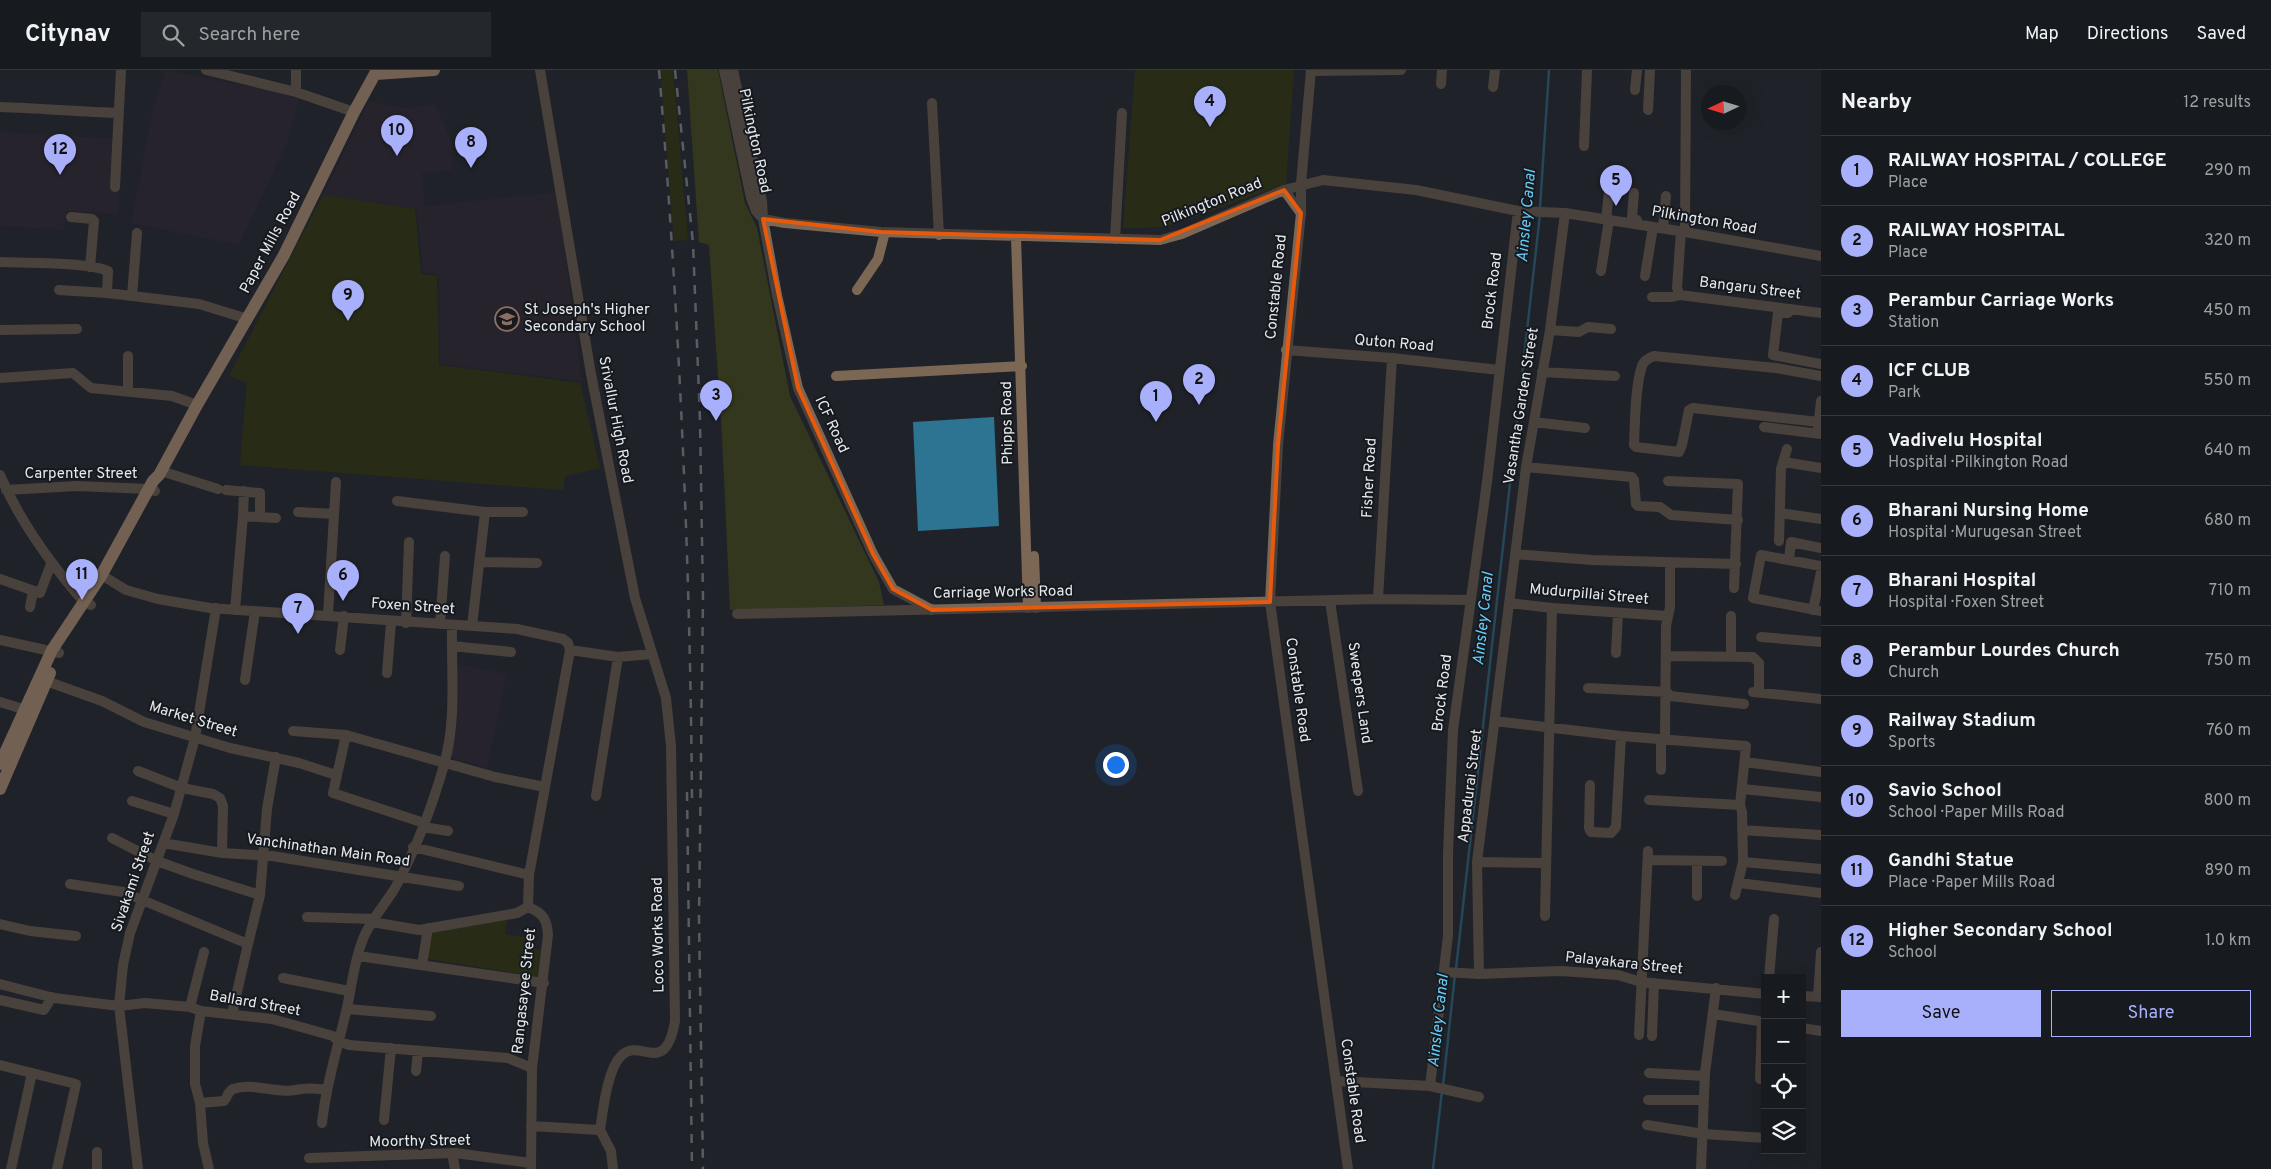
<!DOCTYPE html>
<meta charset="utf-8">
<style>
:root{--surface:#171a1e;--page:#24272b;--text:#f1f3f6;--muted:#9ea1a4;--line:#36383c;--accent:#a8b0fc}
body{margin:0;font-family:Overpass,sans-serif;background:var(--page);color:var(--text)}
.controls{position:absolute;right:15px;bottom:15px;display:grid;overflow:hidden;border-radius:0px;box-shadow:0 5px 20px #0002}
.controls button{width:45px;height:45px;display:grid;place-items:center;padding:0;border:0;border-bottom:1px solid var(--line);background:var(--surface);color:var(--text);font:25px sans-serif}
.compass{position:absolute;left:1701px;top:15px;width:45px;height:45px;border-radius:50%;background:var(--surface);box-shadow:0 5px 20px #0002;rotate:266deg}
.you{position:absolute;left:1115px;top:694px;width:18px;height:18px;margin:-12px;border:4px solid #fff;border-radius:50%;background:#1a73e8;box-shadow:0 0 0 8px #1a73e833}
.badge{display:grid;place-items:center;width:32px;height:32px;border-radius:50%;background:var(--accent);color:#111;font-size:16px;font-weight:700}
.pin{position:absolute;translate:-50% -41px;filter:drop-shadow(0 1px 2px #0008)}
.pin::after{content:'';position:absolute;top:26px;width:18px;height:15px;background:inherit;clip-path:polygon(0 0,100% 0,50% 100%)}
.list{margin:0;padding:0;list-style:none}
h2{display:flex;justify-content:space-between;align-items:center;height:65px;margin:0;padding:0 20px;font-size:21px}
h2 small{font-size:16px;font-weight:400;color:var(--muted)}
.list li{display:grid;grid-template-columns:32px 1fr auto;gap:15px;align-items:center;box-sizing:border-box;height:70px;padding:0 20px;border-top:1px solid var(--line)}
.list b{display:block;font-size:19px;white-space:nowrap}
.list p{margin:0;font-size:16px;white-space:nowrap;color:var(--muted)}
.list em{font-size:16px;font-style:normal;color:var(--muted)}
.actions{display:flex;gap:10px;padding:15px 20px}
.actions a{flex:1;padding:11px 0;border:1px solid var(--accent);border-radius:0px;text-align:center;font-size:18px;color:var(--accent)}
.actions .main{background:var(--accent);color:#111}
.icon{flex:none;width:28px;height:28px;fill:none;stroke:currentColor;stroke-width:2;stroke-linecap:round;stroke-linejoin:round}
.map{position:relative;flex:none;width:1821px;height:1099px;overflow:hidden}
header{display:flex;align-items:center;gap:30px;box-sizing:border-box;height:70px;padding:0 25px;background:var(--surface);border-bottom:1px solid var(--line)}
header strong{font-size:24px}
nav{display:flex;gap:28px;margin-inline-start:auto;font-size:18px}
.search{width:350px;height:45px;background:var(--page);display:flex;align-items:center;gap:12px;box-sizing:border-box;padding:0 18px;border-radius:0px;color:var(--muted);font-size:19px}
main{display:flex}
aside{flex:1;background:var(--surface)}
.map>svg:first-child{display:block}
</style>
<header>
<strong>Citynav</strong>
<div class="search"><svg class="icon" aria-label="search" viewBox="0 0 24 24"><circle cx="10" cy="10" r="6"/><path d="M15 15l6 6"/></svg>Search here</div>
<nav><a>Map</a><a>Directions</a><a>Saved</a></nav>
</header>
<main>
<div class="map">
<svg width="1821" height="1099" viewBox="0 0 1821 1099">
<rect width="100%" height="100%" fill="#1f2228"/>
<path fill="#312432" d="M 165,0 L 300,26 L 287,73 L 239,175 L 131,153 L 152,43 Z
M 369,31 L 402,38 L 435,34 L 451,71 L 453,100 L 422,103 L 425,136 L 557,122 L 582,311 L 440,294 L 439,205 L 423,202 L 417,139 L 323,125 Z
M 0,62 L 123,69 L 118,144 L 66,141 L 64,160 L 0,156 Z
M 457,594 L 507,604 L 487,698 L 442,684 Z"/>
<path fill="#343803" d="M 660,0 L 673,0 L 688,170 L 674,171 Z
M 1135,0 L 1294,0 L 1286,114 L 1166,157 L 1123,158 Z
M 323,125 L 415,139 L 421,204 L 437,206 L 439,295 L 580,313 L 600,398 L 565,406 L 563,420 L 240,395 L 247,313 L 229,306 Z
M 508,846 L 505,864 L 536,869 L 533,879 L 541,880 L 538,907 L 424,888 L 428,862 Z"/>
<path fill="#4c5110" d="M 687,0 L 718,0 L 745,133 L 757,158 L 790,326 L 879,512 L 884,535 L 730,540 L 722,365 L 709,175 L 699,172 Z"/>
<path fill="#2d7493" d="M 994,347 L 999,456 L 918,461 L 913,352 Z"/>
<g fill="none" stroke-linecap="round" stroke-linejoin="round">
<path stroke="#2d7493" stroke-width="2.5" d="M 1540,138 L 1549,0
M 1456,899 L 1540,144
M 1443,1016 L 1455,904
M 1433,1099 L 1442,1021"/>
<path stroke="#7c6755" stroke-width="10" d="M 206,0 L 296,22 L 354,42
M 296,0 L 296,22
M 540,0 L 591,304 L 635,528 L 666,628 L 671,676 L 675,951 C 665,1009 640,966 621,986 C 607,1000 603,1041 600,1060 L 611,1081 L 613,1099
M 724,0 L 751,128 L 756,141 L 763,149 L 785,153 L 881,162 L 1160,170 L 1182,164 L 1284,120 L 1323,110 L 1416,120 L 1518,141 L 1565,143 L 1685,162 L 1821,186
M 733,0 L 762,131 L 763,149 L 777,225 L 798,318 L 873,484 L 893,519 L 932,540
M 1311,0 L 1301,114 L 1301,143 L 1278,375 L 1270,532 L 1348,1099
M 1311,1 L 1401,0
M 1441,14 L 1442,0
M 1493,17 L 1495,0
M 1635,20 L 1637,0
M 932,33 L 939,165
M 0,37 C 40,38 79,42 119,43
M 1648,40 L 1650,0
M 1584,76 L 1587,0
M 115,117 L 121,0
M 1284,120 L 1300,142
M 1634,123 L 1632,147 L 1637,150 L 1636,154
M 71,147 L 92,149 L 94,151 L 90,197
M 1606,150 L 1610,112
M 1663,158 L 1666,126
M 1681,161 L 1677,218 L 1680,225 L 1821,243
M 1685,162 L 1686,0
M 1016,167 L 1028,538
M 1115,169 L 1122,43
M 0,192 C 24,193 88,192 108,201 L 107,223 L 199,234 L 248,249
M 1601,201 L 1609,150
M 1645,206 L 1653,157
M 59,220 L 107,223
M 857,220 L 878,189 L 885,162
M 132,226 L 137,163
M 1652,227 L 1672,227 L 1680,225
M 1788,243 L 1778,243 L 1773,285 L 1821,294
M 0,260 L 77,259
M 1550,260 L 1579,262 L 1588,257 L 1611,259
M 1286,280 L 1392,288 L 1499,300
M 128,286 L 128,322
M 1542,302 L 1615,306
M 836,306 L 1022,296
M 0,308 L 73,303 L 91,318 L 172,326 L 197,335
M 1534,352 L 1585,358
M 1819,352 L 1693,338 L 1689,340 L 1682,375 L 1679,382 L 1636,377 L 1634,375 C 1635,353 1635,316 1642,296 C 1644,290 1649,288 1654,286 L 1776,298 L 1821,306
M 1764,357 L 1821,364
M 1818,358 L 1821,331
M 1784,392 L 1821,398
M 1526,397 L 1632,407 L 1634,410 L 1636,434 L 1638,436 L 1660,437 L 1671,445 L 1738,450
M 161,401 L 218,419
M 0,405 C 20,452 50,493 83,531 L 91,535
M 1668,411 L 1738,414 L 1734,518
M 6,420 L 77,416 L 149,419 L 155,421
M 226,420 L 260,423 L 260,447
M 397,431 L 485,442 L 523,442
M 298,442 L 334,444
M 1780,443 L 1821,449
M 243,446 L 244,421
M 1779,471 L 1781,399 L 1787,379
M 1515,484 L 1592,490 L 1736,494
M 1034,486 L 1036,538
M 1789,489 L 1791,472 L 1821,478
M 480,492 L 537,493
M 1821,496 L 1761,485 L 1753,528 L 1821,541
M 0,509 L 40,523 L 51,494
M 108,509 L 126,520 L 158,529 L 210,538 L 517,559 L 563,569 L 568,573 L 570,580 L 618,587 L 652,584
M 1378,529 L 1392,288
M 1330,531 L 1358,721
M 1509,533 L 1552,538 L 1667,546
M 30,537 L 33,521
M 235,540 L 243,446 L 276,448
M 1813,540 L 1821,502
M 737,544 L 1378,529 L 1470,530
M 328,545 L 336,412
M 406,553 L 409,472
M 440,554 L 445,486
M 472,556 L 485,442
M 1761,567 L 1821,572
M 0,570 L 59,583
M 452,576 L 511,582
M 340,580 L 344,546
M 1616,583 L 1618,543
M 1667,586 L 1753,587 L 1759,593 L 1759,622
M 1731,586 L 1731,546
M 387,603 L 391,552
M 245,610 L 255,541
M 46,611 L 102,631 L 144,652 L 230,678 L 299,693 L 336,705
M 1588,618 L 1667,622 L 1670,626 L 1744,634
M 1753,622 L 1821,629
M 0,632 L 23,639
M 1495,651 L 1621,666 L 1746,676 L 1740,735 L 1742,742 L 1743,792 L 1735,825
M 293,661 L 346,665 L 495,707 L 545,717
M 346,665 L 333,723 L 424,753
M 1665,669 L 1666,556 L 1670,537 L 1670,493
M 1745,692 L 1821,702
M 1661,700 L 1661,669
M 138,701 L 182,718 L 213,724 L 220,728 L 223,736 L 222,783
M 1590,715 L 1589,758 L 1591,762 L 1611,763 L 1616,757 L 1621,666
M 1742,719 L 1821,727
M 596,726 L 618,587
M 1649,730 L 1740,735
M 132,731 L 174,744
M 423,757 L 448,761
M 1742,760 L 1821,765
M 112,768 L 157,791 L 193,804 L 260,825
M 163,773 L 222,783 L 272,786 L 459,816
M 413,777 L 529,805
M 1648,790 L 1722,791
M 1477,792 L 1545,793
M 1743,792 L 1821,799
M 1739,813 L 1821,823
M 70,814 L 123,822 L 248,874 L 232,944
M 1697,826 L 1697,792
M 1545,846 L 1552,538
M 307,847 L 375,849
M 372,852 L 419,860 L 517,843 L 528,837
M 0,854 L 30,861 L 76,866
M 248,874 L 260,825 L 267,739 L 276,687
M 358,886 L 544,913
M 422,895 L 428,858
M 1444,902 L 1479,904 L 1561,901 L 1618,905 L 1641,912 L 1765,924
M 1479,904 L 1477,792 L 1526,397 L 1550,260 L 1565,143
M 283,908 L 349,921
M 1769,908 L 1774,849
M 0,914 L 54,928 L 119,936 L 145,933 L 190,937 L 201,941 L 272,949 L 333,966 L 338,971 L 349,975 L 508,988 L 532,998
M 1802,926 L 1821,927
M 1818,927 L 1821,882
M 0,930 L 44,940 L 52,927
M 190,937 L 204,882
M 347,939 L 431,946
M 201,941 L 195,976 L 195,1014 L 200,1033 L 203,1073 L 209,1099
M 1713,944 L 1765,952
M 1802,958 L 1821,961
M 1639,965 L 1648,781
M 1652,966 L 1654,913
M 0,995 L 76,1014 L 57,1099
M 416,1001 L 418,982
M 1649,1003 L 1705,1006
M 1760,1009 L 1762,951
M 1336,1011 L 1430,1016 L 1448,866 L 1448,784 L 1453,660 L 1487,412 L 1518,141
M 1430,1016 L 1479,1027
M 1648,1030 L 1704,1030
M 200,1033 L 224,1031 C 228,1027 227,1022 233,1019 C 253,1012 275,1024 295,1020 C 308,1018 313,1018 326,1020
M 384,1050 L 391,978
M 322,1053 C 326,1015 337,980 346,942 C 352,917 353,894 363,869 C 370,850 385,835 395,818 C 416,779 432,737 444,695 C 457,649 451,602 452,556
M 1647,1055 L 1704,1064 L 1765,1068
M 531,1056 L 600,1060
M 97,1082 L 97,1099
M 452,1083 L 455,1099
M 309,1088 L 455,1083 L 531,1093
M 11,1099 L 32,1003
M 138,1099 L 119,936 L 123,895 L 130,863 L 174,744 L 195,668 L 216,538
M 531,1099 L 532,998 L 548,865 C 547,849 543,843 528,837 L 529,805 L 570,580
M 1701,1099 L 1705,1003 L 1716,918"/>
<path stroke="#d7ac86" stroke-width="12" d="M 376,4 L 434,0
M 0,694 L 52,580 L 101,506 L 153,411 L 159,405 L 197,335 L 284,185 L 354,42 L 377,0
M 0,719 L 50,603"/>
<path stroke="#9fa2a7" stroke-width="2.5" stroke-dasharray="9 9" stroke-linecap="butt" d="M 659,0 C 679,243 690,485 692,729
M 675,0 L 693,173 L 700,350 L 703,528 L 699,848 L 703,1099
M 687,722 L 692,1099"/>
</g>
<path d="M0 0H1821V1099H0ZM 1284,120 L 1301,143 L 1278,375 L 1270,532 L 932,540 L 893,519 L 873,484 L 798,318 L 763,149 L 881,162 L 1160,170 Z" fill="#1f2228" fill-opacity=".55" fill-rule="evenodd"/>
<path fill="none" stroke="#e8590c" stroke-width="4" stroke-linejoin="round" d="M 1284,120 L 1301,143 L 1278,375 L 1270,532 L 932,540 L 893,519 L 873,484 L 798,318 L 763,149 L 881,162 L 1160,170 Z"/>
<defs>
<g id="school-ring" transform="scale(1.25)"><circle r="9.5" fill="#16191e" stroke="#8d6e63" stroke-width="1.5"/><path d="M0-5L7-2L0 1L-7-2ZM-4 1L0 2.5L4 1V4Q0 6-4 4Z" fill="#8d6e63"/></g>
</defs>
<g fill-rule="evenodd">
<use href="#school-ring" x="507" y="249"/>
</g>
<g text-anchor="middle" dominant-baseline="central" stroke-width="4" stroke-linejoin="round" paint-order="stroke">
<g font-size="15" fill="#e6e9ed" stroke="#16191e">
<text transform="translate(754 71) rotate(78)">Pilkington Road</text>
<text transform="translate(1212 133) rotate(-22)">Pilkington Road</text>
<text transform="translate(1704 151) rotate(10)">Pilkington Road</text>
<text transform="translate(271 173) rotate(-62)">Paper Mills Road</text>
<text transform="translate(1277 217) rotate(-84)">Constable Road</text>
<text transform="translate(1750 219) rotate(7)">Bangaru Street</text>
<text transform="translate(1493 221) rotate(-83)">Brock Road</text>
<text transform="translate(1394 274) rotate(5)">Quton Road</text>
<text transform="translate(1522 336) rotate(-81)">Vasantha Garden Street</text>
<text transform="translate(615 350) rotate(79)">Srivallur High Road</text>
<text transform="translate(1008 353) rotate(-91)">Phipps Road</text>
<text transform="translate(831 355) rotate(65)">ICF Road</text>
<text x="81" y="404">Carpenter Street</text>
<text transform="translate(1370 408) rotate(-87)">Fisher Road</text>
<text transform="translate(1003 523) rotate(-1)">Carriage Works Road</text>
<text transform="translate(1589 525) rotate(5)">Mudurpillai Street</text>
<text transform="translate(413 537) rotate(4)">Foxen Street</text>
<text transform="translate(1297 620) rotate(82)">Constable Road</text>
<text transform="translate(1359 623) rotate(82)">Sweepers Land</text>
<text transform="translate(1443 623) rotate(-83)">Brock Road</text>
<text transform="translate(193 650) rotate(17)">Market Street</text>
<text transform="translate(1471 716) rotate(-83)">Appadurai Street</text>
<text transform="translate(328 781) rotate(8)">Vanchinathan Main Road</text>
<text transform="translate(134 812) rotate(-71)">Sivakami Street</text>
<text transform="translate(659 865) rotate(-91)">Loco Works Road</text>
<text transform="translate(1624 894) rotate(6)">Palayakara Street</text>
<text transform="translate(525 921) rotate(-84)">Rangasayee Street</text>
<text transform="translate(255 934) rotate(10)">Ballard Street</text>
<text transform="translate(1352 1021) rotate(82)">Constable Road</text>
<text transform="translate(420 1072) rotate(-1)">Moorthy Street</text>
</g>
<g font-size="15" fill="#e6e9ed" stroke="#16191e" text-anchor="start">
<text x="524" y="240">St Joseph's Higher<tspan x="524" dy="17">Secondary School</tspan></text>
</g>
<g font-size="16" font-style="italic" fill="#66ccfa" stroke="#16191e">
<text transform="translate(1527 146) rotate(-85)">Ainsley Canal</text>
<text transform="translate(1484 549) rotate(-84)">Ainsley Canal</text>
<text transform="translate(1439 951) rotate(-84)">Ainsley Canal</text>
</g>
</g>
</svg>
<div class="controls">
<button>+</button>
<button>−</button>
<button><svg class="icon" aria-label="locate" viewBox="0 0 24 24"><circle cx="12" cy="12" r="6"/><path d="M12 2v4M12 18v4M2 12h4M18 12h4"/></svg></button>
<button><svg class="icon" aria-label="layers" viewBox="0 0 24 24"><path d="M12 4l9 5-9 5-9-5zM3 14l9 5 9-5"/></svg></button>
</div>
<svg class="compass" viewBox="-18 -18 36 36"><path d="M0-13l5 13h-10z" fill="#e53935"/><path d="M0 13l5-13h-10z" fill="#9ea1a4"/></svg>
<div class="you"></div>
<div class="pin badge" style="left:1156px;top:352px">1</div>
<div class="pin badge" style="left:1199px;top:335px">2</div>
<div class="pin badge" style="left:716px;top:351px">3</div>
<div class="pin badge" style="left:1210px;top:57px">4</div>
<div class="pin badge" style="left:1616px;top:136px">5</div>
<div class="pin badge" style="left:343px;top:531px">6</div>
<div class="pin badge" style="left:298px;top:564px">7</div>
<div class="pin badge" style="left:471px;top:98px">8</div>
<div class="pin badge" style="left:348px;top:251px">9</div>
<div class="pin badge" style="left:397px;top:86px">10</div>
<div class="pin badge" style="left:82px;top:530px">11</div>
<div class="pin badge" style="left:60px;top:105px">12</div>
</div>
<aside>
<h2>Nearby<small>12 results</small></h2>
<ul class="list">
<li><span class="badge">1</span><div><b>RAILWAY HOSPITAL / COLLEGE</b><p>Place</p></div><em>290 m</em></li>
<li><span class="badge">2</span><div><b>RAILWAY HOSPITAL</b><p>Place</p></div><em>320 m</em></li>
<li><span class="badge">3</span><div><b>Perambur Carriage Works</b><p>Station</p></div><em>450 m</em></li>
<li><span class="badge">4</span><div><b>ICF CLUB</b><p>Park</p></div><em>550 m</em></li>
<li><span class="badge">5</span><div><b>Vadivelu Hospital</b><p>Hospital · Pilkington Road</p></div><em>640 m</em></li>
<li><span class="badge">6</span><div><b>Bharani Nursing Home</b><p>Hospital · Murugesan Street</p></div><em>680 m</em></li>
<li><span class="badge">7</span><div><b>Bharani Hospital</b><p>Hospital · Foxen Street</p></div><em>710 m</em></li>
<li><span class="badge">8</span><div><b>Perambur Lourdes Church</b><p>Church</p></div><em>750 m</em></li>
<li><span class="badge">9</span><div><b>Railway Stadium</b><p>Sports</p></div><em>760 m</em></li>
<li><span class="badge">10</span><div><b>Savio School</b><p>School · Paper Mills Road</p></div><em>800 m</em></li>
<li><span class="badge">11</span><div><b>Gandhi Statue</b><p>Place · Paper Mills Road</p></div><em>890 m</em></li>
<li><span class="badge">12</span><div><b>Higher Secondary School</b><p>School</p></div><em>1.0 km</em></li>
</ul>
<div class="actions"><a class="main">Save</a><a>Share</a></div>
</aside>
</main>
